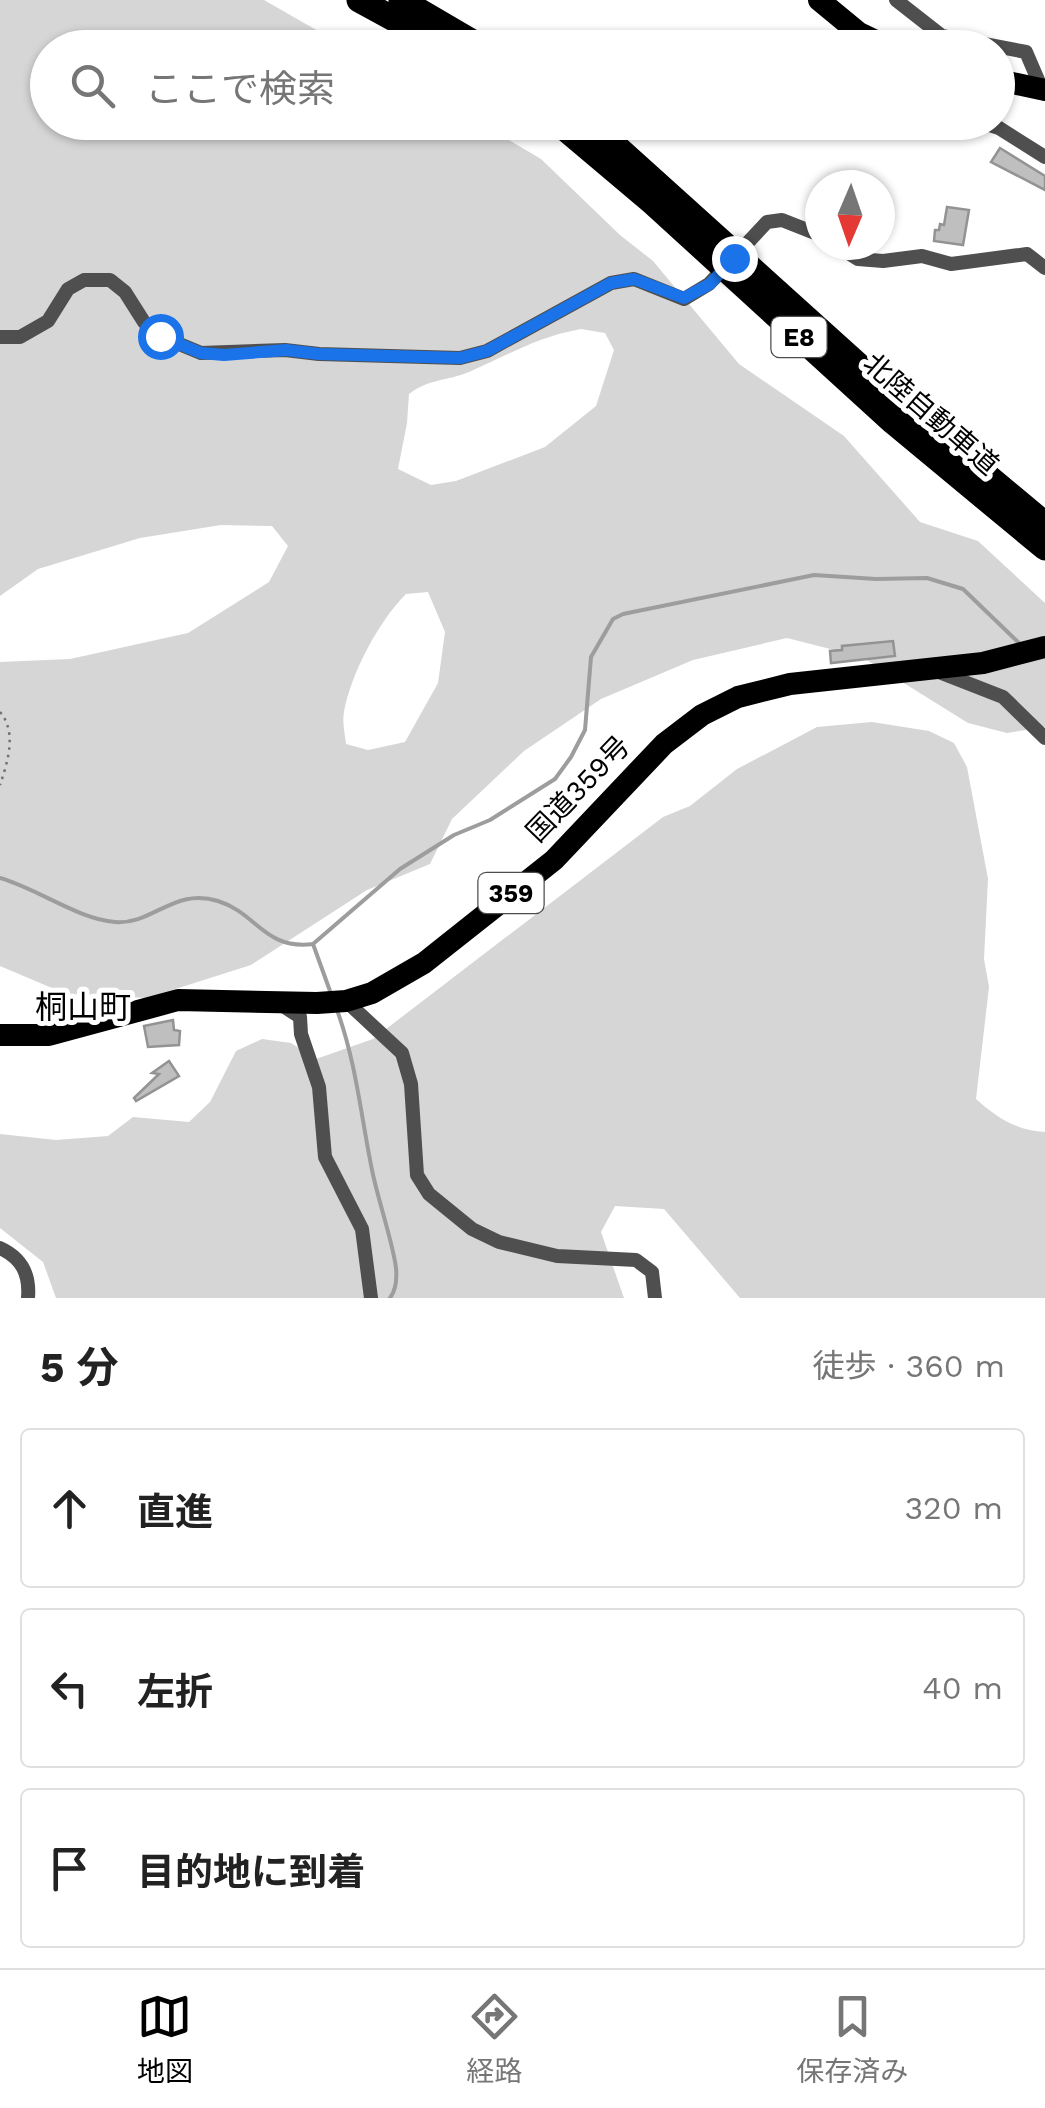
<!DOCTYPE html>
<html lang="ja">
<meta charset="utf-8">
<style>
:root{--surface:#fff;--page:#f2f2f2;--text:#222;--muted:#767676;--line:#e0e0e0;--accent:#000}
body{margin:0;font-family:"Work Sans","Noto Sans JP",sans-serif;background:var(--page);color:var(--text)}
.compass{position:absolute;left:805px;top:170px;width:90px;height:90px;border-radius:50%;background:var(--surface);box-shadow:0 2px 8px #0004;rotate:182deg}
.stop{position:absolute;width:30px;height:30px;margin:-22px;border:8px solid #1a73e8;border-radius:50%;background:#fff}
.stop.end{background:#1a73e8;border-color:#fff;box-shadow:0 2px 10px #0008}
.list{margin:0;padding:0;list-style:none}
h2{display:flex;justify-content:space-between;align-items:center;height:130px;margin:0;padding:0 40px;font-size:42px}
h2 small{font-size:32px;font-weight:400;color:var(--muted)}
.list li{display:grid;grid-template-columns:65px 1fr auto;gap:30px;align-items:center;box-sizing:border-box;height:160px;margin:0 20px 20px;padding:0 20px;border:2px solid var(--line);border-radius:10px}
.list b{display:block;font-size:38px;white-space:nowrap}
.list em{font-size:32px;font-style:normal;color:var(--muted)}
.icon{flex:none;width:55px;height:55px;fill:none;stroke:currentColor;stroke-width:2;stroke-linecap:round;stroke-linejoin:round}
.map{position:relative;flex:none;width:1045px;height:1298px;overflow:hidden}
.search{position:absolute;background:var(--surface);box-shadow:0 2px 8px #0004;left:30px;right:30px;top:30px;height:110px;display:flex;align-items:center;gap:25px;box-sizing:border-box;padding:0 35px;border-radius:55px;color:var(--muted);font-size:38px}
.sheet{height:670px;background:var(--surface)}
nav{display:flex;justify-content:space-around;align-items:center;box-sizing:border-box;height:140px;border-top:2px solid var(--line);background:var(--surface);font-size:28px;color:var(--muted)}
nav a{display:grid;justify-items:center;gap:5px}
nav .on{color:var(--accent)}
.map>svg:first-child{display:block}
</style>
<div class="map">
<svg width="1045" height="1298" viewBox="0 0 1045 1298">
<rect width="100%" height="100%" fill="#fff"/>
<path fill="#d6d6d6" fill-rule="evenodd" d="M 0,0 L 264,0 L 346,47 L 48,48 L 48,122 L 480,123 L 541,159 L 620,235 L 653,261 L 739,364 L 844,436 L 920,522 L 978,541 L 1045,603 L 1045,727 L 1007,733 L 968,723 L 862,657 L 787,638 L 693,660 L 601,699 L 524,751 L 452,819 L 430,864 L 367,890 L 251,965 L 147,998 L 66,994 L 0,966 L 0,662 L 70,659 L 188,633 L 269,582 L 288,546 L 272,526 L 221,525 L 140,538 L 38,569 L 0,596 ZM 581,329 L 605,333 L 614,350 L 596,406 L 545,447 L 456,481 L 431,485 L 398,469 L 407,423 L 409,394 C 428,379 447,381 469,372 C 509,355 536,337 581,329 ZM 428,592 L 445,632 L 438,683 L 405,742 L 368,750 L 346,744 C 345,734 342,722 344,712 C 351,673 379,621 406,594 Z
M 872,722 L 929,731 L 954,743 L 967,767 L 988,879 L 984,959 L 989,987 L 976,1099 C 996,1117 1017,1131 1045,1132 L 1045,1298 L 740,1298 L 664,1209 L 615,1206 L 601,1232 L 624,1298 L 56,1298 L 43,1262 L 0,1228 L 0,1134 L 56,1140 L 108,1136 L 133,1117 L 189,1122 L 210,1102 L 236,1051 L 262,1039 L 291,1043 L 316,1059 L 373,1039 L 663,817 L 690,806 L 737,769 L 817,727 Z"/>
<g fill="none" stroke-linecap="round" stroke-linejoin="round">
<path stroke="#9d9d9d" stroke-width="4" d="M 0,878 C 38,889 78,919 115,922 C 153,925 174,887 218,901 C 257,913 264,950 313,944 L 400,869 L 454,835 L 490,820 L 555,779 L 571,757 L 585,730 L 591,657 L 613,619 L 623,614 L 814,575 L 876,579 L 927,578 L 963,589 L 1019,643
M 313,944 L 330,991
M 337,1010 C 356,1062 361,1116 372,1170 C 378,1200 393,1243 396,1268 C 397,1279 396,1290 390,1298"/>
</g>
<path fill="#bfbfbf" stroke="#939393" stroke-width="2.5" d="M 1000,148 L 1045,176 L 1045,190 L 991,162 Z
M 947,207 L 969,210 L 963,245 L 934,241 L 935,230 L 939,230 L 940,224 L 944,225 Z
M 893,641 L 895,656 L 831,663 L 830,651 L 842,650 L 842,646 Z
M 173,1020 L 174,1030 L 180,1031 L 179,1045 L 148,1047 L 144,1026 Z
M 169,1061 L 179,1076 L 136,1101 L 134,1098 L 159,1074 L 152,1073 Z"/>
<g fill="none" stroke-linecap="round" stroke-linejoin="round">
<path stroke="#717171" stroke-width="2.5" stroke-dasharray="2.5 5" stroke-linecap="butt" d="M 0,712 C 17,732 8,761 0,785"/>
<path stroke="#4f4f4f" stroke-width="14" d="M 896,0 L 942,36 L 1026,52 L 1041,87
M 901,122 L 928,126 L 958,122
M 980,122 L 999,128 L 1045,157
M 836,245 L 858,259 L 883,261 L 922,256 L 951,264 L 1027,254 L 1045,268
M 0,337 L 20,337 L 48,321 L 68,289 L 84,280 L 110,280 L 125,292 L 144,322 L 160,336 L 201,353 L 285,350 L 319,354 L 460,358 L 487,351 L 611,283 L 634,279 L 684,299 L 709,284 L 767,222 L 782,220 L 820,235
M 939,672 L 1003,697 L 1045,738
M 346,1001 L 402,1053 L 411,1084 L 417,1175 L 429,1194 L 472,1229 L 499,1242 L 557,1256 L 636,1260 L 652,1272 L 655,1298
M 280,1004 L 300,1017 L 301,1034 L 319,1087 L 325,1157 L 362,1229 L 371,1298
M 0,1248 C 22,1258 30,1274 28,1298"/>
<path stroke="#000" stroke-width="22" d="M 819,0 L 859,33 L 890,48
M 998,80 L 1045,90
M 0,1035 L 49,1035 L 178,1000 L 317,1003 L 346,1001 L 372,993 L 424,963 L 554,860 L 664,744 L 702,715 L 738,697 L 790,684 L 983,663 L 1045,647"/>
<path stroke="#000" stroke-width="25" d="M 359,0 L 447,48
M 401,0 L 483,48
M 557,122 L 653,203 L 893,422 L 1045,548
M 589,122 L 905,407 L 1045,524"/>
</g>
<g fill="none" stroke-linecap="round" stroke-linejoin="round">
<path stroke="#1a73e8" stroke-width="12" d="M 160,336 L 201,353 L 224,355 L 286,350 L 319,354 L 460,358 L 487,351 L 611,283 L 634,279 L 684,298 L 710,284 L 734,258"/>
</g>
<g text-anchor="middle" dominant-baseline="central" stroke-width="10" stroke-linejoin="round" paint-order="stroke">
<g fill="#fff" stroke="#4c4c4c" stroke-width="2.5">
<rect x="771.5" y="317" width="55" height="40" rx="8"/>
<rect x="478.5" y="873" width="65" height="40" rx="8"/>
</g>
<g font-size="25" font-weight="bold" fill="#000">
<text x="799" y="337">E8</text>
<text x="511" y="893">359</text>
</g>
<g font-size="28" fill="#000" stroke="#fff">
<text transform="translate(931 414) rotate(41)">北陸自動車道</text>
<text transform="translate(578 789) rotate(-46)">国道359号</text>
</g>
<g font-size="32" fill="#000" stroke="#fff">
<text x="83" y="1007">桐山町</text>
</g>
</g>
</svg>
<svg class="compass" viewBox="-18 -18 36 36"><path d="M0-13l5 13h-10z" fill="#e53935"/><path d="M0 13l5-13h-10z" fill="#767676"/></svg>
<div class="stop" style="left:160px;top:336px"></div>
<div class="stop end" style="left:734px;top:258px"></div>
<div class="search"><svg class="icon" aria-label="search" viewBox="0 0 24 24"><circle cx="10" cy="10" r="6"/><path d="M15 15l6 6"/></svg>ここで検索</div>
</div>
<section class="sheet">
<h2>5 分<small>徒歩 · 360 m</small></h2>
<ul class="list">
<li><svg class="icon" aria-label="ahead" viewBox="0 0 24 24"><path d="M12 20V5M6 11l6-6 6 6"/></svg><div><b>直進</b></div><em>320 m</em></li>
<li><svg class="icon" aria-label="left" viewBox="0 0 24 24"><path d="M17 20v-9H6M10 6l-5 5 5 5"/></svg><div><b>左折</b></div><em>40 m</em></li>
<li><svg class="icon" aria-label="arrive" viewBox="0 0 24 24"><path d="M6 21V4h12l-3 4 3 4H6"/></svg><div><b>目的地に到着</b></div></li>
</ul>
</section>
<nav>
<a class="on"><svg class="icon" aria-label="map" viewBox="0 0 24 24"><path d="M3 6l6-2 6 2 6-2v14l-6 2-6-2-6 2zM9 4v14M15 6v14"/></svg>地図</a>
<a><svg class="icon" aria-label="directions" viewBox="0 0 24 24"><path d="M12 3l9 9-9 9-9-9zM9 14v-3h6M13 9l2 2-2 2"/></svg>経路</a>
<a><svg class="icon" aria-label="saved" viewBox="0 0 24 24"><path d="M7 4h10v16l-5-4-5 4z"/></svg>保存済み</a>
</nav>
